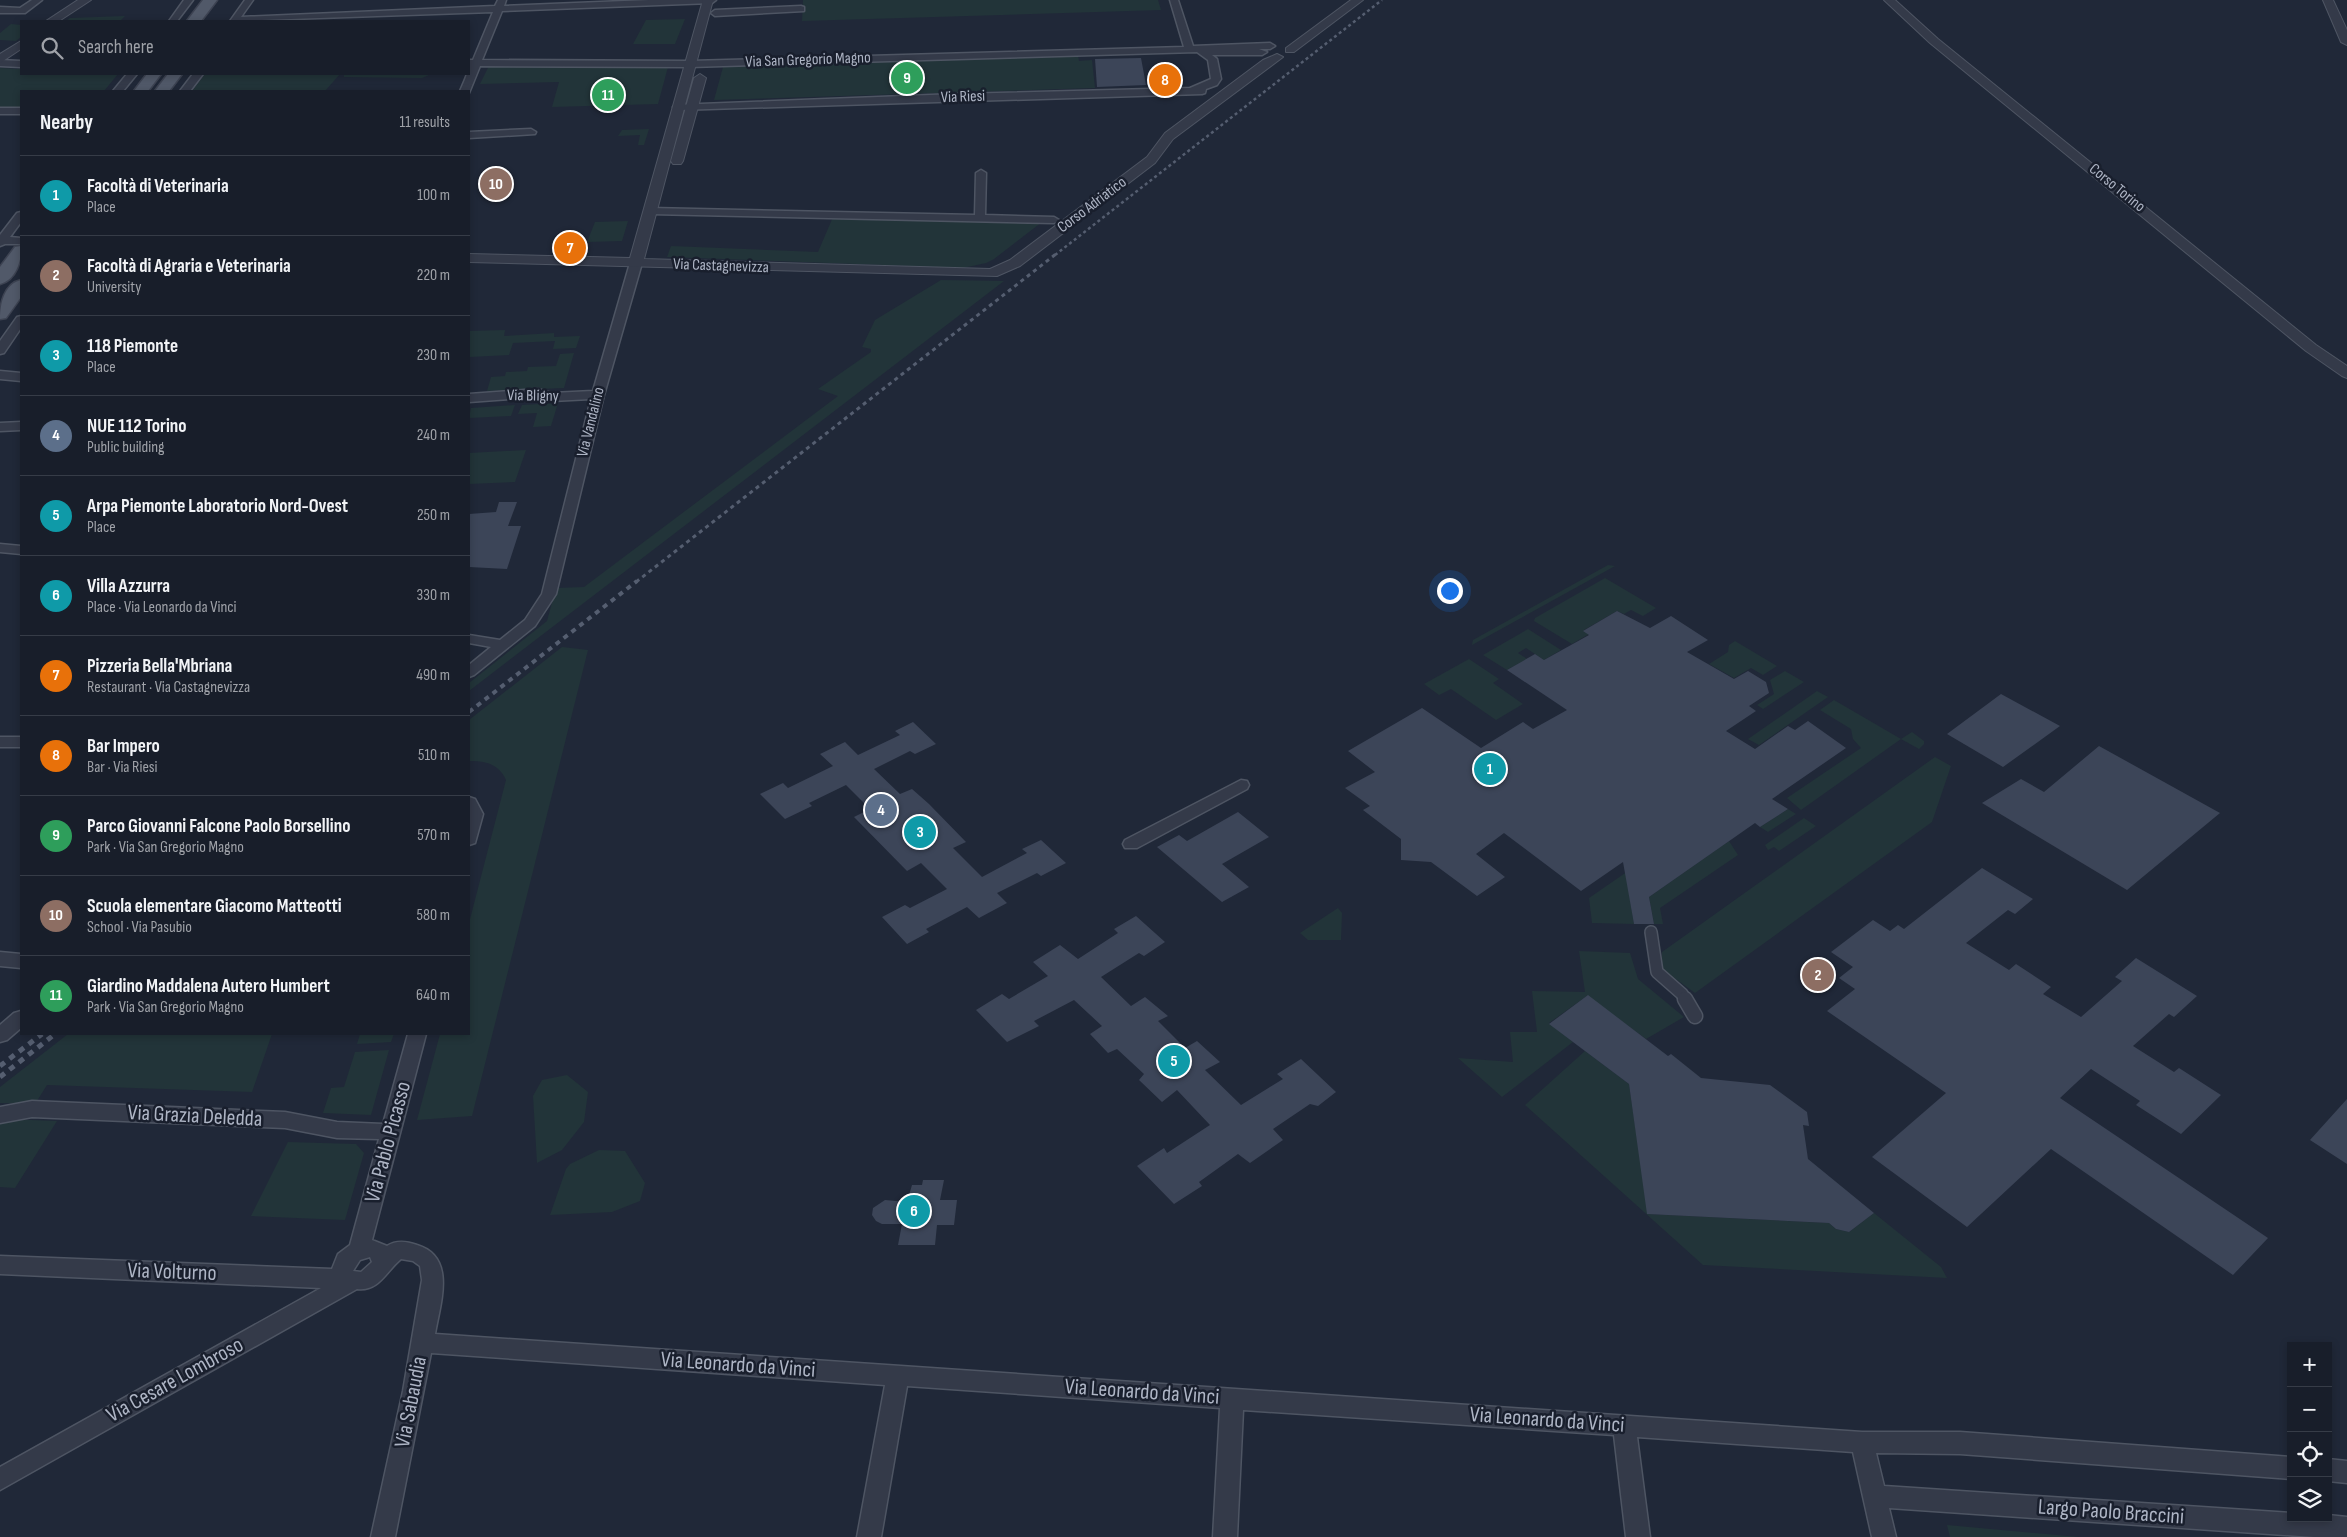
<!DOCTYPE html>
<meta charset="utf-8">
<style>
:root{--surface:#181e2a;--page:#252b36;--text:#f1f3f6;--muted:#9fa2a8;--line:#363c47;--accent:#0b8043}
body{margin:0;font-family:"Sofia Sans Condensed",sans-serif;background:var(--page);color:var(--text)}
.controls{position:absolute;right:15px;bottom:15px;display:grid;overflow:hidden;border-radius:0px;box-shadow:0 2px 8px #0003}
.controls button{width:45px;height:45px;display:grid;place-items:center;padding:0;border:0;border-bottom:1px solid var(--line);background:var(--surface);color:var(--text);font:25px sans-serif}
.you{position:absolute;left:1449px;top:590px;width:18px;height:18px;margin:-12px;border:4px solid #fff;border-radius:50%;background:#1a73e8;box-shadow:0 0 0 8px #1a73e833}
.badge{display:grid;place-items:center;width:32px;height:32px;border-radius:50%;background:var(--accent);color:#fff;font-size:16px;font-weight:700}
.pin{position:absolute;translate:-50% -50%;border:2px solid #fff;box-shadow:0 1px 5px #0006}
.list{margin:0;padding:0;list-style:none}
h2{display:flex;justify-content:space-between;align-items:center;height:65px;margin:0;padding:0 20px;font-size:21px}
h2 small{font-size:16px;font-weight:400;color:var(--muted)}
.list li{display:grid;grid-template-columns:32px 1fr auto;gap:15px;align-items:center;box-sizing:border-box;height:80px;padding:0 20px;border-top:1px solid var(--line)}
.list b{display:block;font-size:19px;white-space:nowrap}
.list p{margin:0;font-size:16px;white-space:nowrap;color:var(--muted)}
.list em{font-size:16px;font-style:normal;color:var(--muted)}
.icon{flex:none;width:28px;height:28px;fill:none;stroke:currentColor;stroke-width:2;stroke-linecap:round;stroke-linejoin:round}
.map{position:relative;flex:none;width:2347px;height:1537px;overflow:hidden}
.search{position:absolute;background:var(--surface);box-shadow:0 2px 8px #0003;left:20px;top:20px;width:450px;height:55px;display:flex;align-items:center;gap:12px;box-sizing:border-box;padding:0 18px;border-radius:0px;color:var(--muted);font-size:19px}
.panel{position:absolute;background:var(--surface);box-shadow:0 2px 8px #0003;left:20px;top:90px;width:450px;height:945px;border-radius:0px}
.map>svg:first-child{display:block}
</style>
<div class="map">
<svg width="2347" height="1537" viewBox="0 0 2347 1537">
<rect width="100%" height="100%" fill="#202838"/>
<path fill="#223439" d="M 803,0 L 1158,0 L 1161,10 L 802,21 Z
M 125,16 L 120,21 L 66,21 L 70,18 Z
M 685,19 L 675,44 L 633,44 L 646,20 Z
M 11,24 L 21,25 L 21,37 L 16,41 L 0,40 L 0,33 Z
M 1078,56 L 1079,61 L 1092,60 L 1095,88 L 714,100 L 723,67 Z
M 489,66 L 668,67 L 658,104 L 552,107 L 559,82 L 480,84 Z
M 0,68 L 21,69 L 21,74 L 118,74 L 104,91 L 21,91 L 21,107 L 0,107 Z
M 205,74 L 340,74 L 325,91 L 192,91 Z
M 344,74 L 426,74 L 429,75 L 422,78 L 344,77 Z
M 649,129 L 644,145 L 638,145 L 640,135 L 618,136 L 622,130 Z
M 833,217 L 1042,222 L 994,259 L 986,263 L 963,268 L 667,257 L 671,246 L 818,252 Z
M 628,221 L 622,241 L 587,242 L 595,222 Z
M 941,280 L 1004,281 L 469,691 L 469,683 L 547,621 L 556,588 L 584,587 L 838,396 L 818,389 L 871,352 L 871,349 L 862,347 L 875,320 Z
M 505,330 L 504,336 L 554,333 L 554,337 L 580,336 L 576,348 L 553,349 L 555,341 L 513,343 L 509,355 L 469,357 L 469,331 Z
M 574,353 L 564,388 L 487,391 L 491,377 L 505,376 L 506,372 L 527,371 L 528,367 L 556,366 L 560,354 Z
M 558,403 L 551,426 L 533,427 L 537,413 L 518,414 L 522,405 Z
M 515,405 L 511,416 L 469,418 L 471,408 Z
M 526,450 L 515,482 L 469,484 L 469,453 Z
M 1608,565 L 1615,566 L 1472,645 L 1473,640 Z
M 1605,578 L 1656,608 L 1643,616 L 1631,610 L 1624,614 L 1617,611 L 1584,630 L 1589,634 L 1572,644 L 1534,621 L 1535,618 Z
M 1528,629 L 1561,650 L 1544,660 L 1526,648 L 1518,653 L 1527,659 L 1507,670 L 1483,655 Z
M 1735,641 L 1777,666 L 1763,675 L 1751,668 L 1734,678 L 1709,664 L 1728,652 L 1729,645 Z
M 562,647 L 588,650 L 472,1116 L 417,1120 L 440,1034 L 469,1034 L 469,923 L 506,780 C 500,765 485,760 469,761 L 469,720 Z
M 1469,659 L 1499,679 L 1493,683 L 1523,704 L 1496,720 L 1451,689 L 1439,695 L 1424,684 Z
M 1785,671 L 1804,682 L 1763,709 L 1757,705 L 1774,694 L 1770,680 Z
M 1817,691 L 1828,697 L 1759,745 L 1748,739 Z
M 1834,700 L 1901,739 L 1912,732 L 1924,741 L 1924,744 L 1919,749 L 1901,739 L 1801,810 L 1787,798 L 1861,748 L 1853,739 L 1851,729 L 1820,710 Z
M 1935,757 L 1951,766 L 1932,822 L 1695,993 L 1662,969 L 1662,952 Z
M 1718,809 L 1629,893 L 1634,924 L 1592,923 L 1589,898 Z
M 1788,809 L 1796,814 L 1768,832 L 1760,827 Z
M 1804,818 L 1816,826 L 1779,851 L 1774,847 L 1768,850 L 1765,845 Z
M 1729,841 L 1738,855 L 1660,908 L 1663,924 L 1654,924 L 1649,897 Z
M 1338,908 L 1342,913 L 1341,940 L 1308,940 L 1300,933 Z
M 1579,951 L 1630,953 L 1638,979 L 1684,1017 L 1646,1039 L 1587,996 L 1549,1023 L 1573,1042 L 1502,1097 L 1458,1058 L 1513,1062 L 1510,1032 L 1537,1032 L 1532,991 L 1585,992 Z
M 68,1034 L 272,1034 L 252,1092 L 47,1085 L 35,1104 L 0,1103 L 0,1087 Z
M 360,1034 L 394,1034 L 391,1042 L 357,1044 Z
M 389,1050 L 371,1115 L 323,1113 L 331,1088 L 344,1087 L 355,1052 Z
M 1585,1051 L 1629,1084 L 1648,1214 L 1829,1223 L 1836,1229 L 1849,1232 L 1874,1213 L 1941,1267 L 1947,1278 L 1703,1265 L 1525,1105 Z
M 567,1075 L 588,1092 L 584,1122 L 562,1150 L 537,1163 L 533,1096 L 542,1080 Z
M 8,1119 L 57,1121 L 15,1188 L 0,1187 L 0,1122 Z
M 288,1142 L 356,1144 L 364,1153 L 345,1220 L 251,1216 Z
M 599,1150 L 625,1151 L 645,1183 L 640,1201 L 612,1212 L 550,1215 L 566,1169 L 570,1164 Z
M 1947,1525 L 2079,1537 L 1950,1537 Z"/>
<path fill="#3c4558" d="M 1141,58 L 1146,85 L 1097,87 L 1095,59 Z
M 499,502 L 517,502 L 508,526 L 521,526 L 507,569 L 469,567 L 469,514 L 496,512 Z
M 1617,611 L 1650,628 L 1671,616 L 1708,640 L 1687,652 L 1734,679 L 1748,671 L 1766,682 L 1769,693 L 1749,706 L 1756,711 L 1726,731 L 1755,749 L 1788,726 L 1795,730 L 1808,721 L 1846,748 L 1772,799 L 1788,809 L 1760,827 L 1755,823 L 1649,897 L 1654,924 L 1634,924 L 1623,862 L 1581,891 L 1504,833 L 1476,854 L 1505,877 L 1477,896 L 1431,862 L 1401,860 L 1401,839 L 1363,810 L 1370,806 L 1345,788 L 1375,772 L 1348,751 L 1422,708 L 1481,748 L 1523,722 L 1533,729 L 1567,710 L 1507,670 L 1535,654 L 1544,660 L 1589,635 L 1583,631 Z
M 2001,694 L 2060,726 L 2003,767 L 1947,734 Z
M 913,722 L 936,744 L 915,754 L 910,751 L 874,769 L 900,794 L 912,789 L 929,804 L 966,842 L 953,848 L 982,877 L 1027,853 L 1022,849 L 1041,840 L 1066,863 L 1041,876 L 1037,873 L 997,893 L 1007,903 L 979,918 L 967,907 L 926,929 L 929,932 L 907,944 L 882,917 L 905,905 L 910,908 L 947,889 L 921,863 L 907,871 L 854,817 L 870,809 L 846,785 L 809,803 L 812,806 L 785,819 L 760,794 L 783,783 L 788,788 L 833,766 L 820,754 L 845,742 L 858,755 L 900,735 L 895,731 Z
M 2099,746 L 2220,813 L 2127,890 L 1982,803 L 2021,779 L 2044,792 Z
M 1238,812 L 1269,837 L 1222,864 L 1249,887 L 1222,902 L 1157,847 L 1179,835 L 1187,841 Z
M 1982,868 L 2033,899 L 2015,914 L 2008,910 L 1966,943 L 2009,970 L 2016,964 L 2051,987 L 2043,994 L 2081,1017 L 2122,981 L 2115,977 L 2136,958 L 2197,996 L 2174,1017 L 2169,1014 L 2133,1046 L 2174,1072 L 2179,1068 L 2221,1095 L 2181,1134 L 2136,1105 L 2140,1101 L 2091,1069 L 2060,1098 L 2268,1238 L 2233,1275 L 2051,1149 L 1967,1227 L 1872,1157 L 1946,1093 L 1827,1011 L 1855,989 L 1839,978 L 1853,967 L 1831,952 L 1873,920 L 1890,931 L 1898,925 L 1904,929 Z
M 1136,916 L 1165,942 L 1144,956 L 1139,953 L 1101,977 L 1131,1006 L 1145,997 L 1168,1016 L 1158,1021 L 1185,1048 L 1197,1041 L 1220,1062 L 1205,1070 L 1241,1105 L 1283,1079 L 1277,1074 L 1301,1059 L 1336,1092 L 1318,1106 L 1310,1104 L 1273,1129 L 1283,1140 L 1250,1163 L 1238,1154 L 1199,1182 L 1202,1186 L 1174,1204 L 1137,1166 L 1164,1148 L 1167,1153 L 1210,1125 L 1177,1090 L 1162,1102 L 1139,1080 L 1144,1074 L 1117,1049 L 1108,1053 L 1090,1034 L 1102,1026 L 1074,1000 L 1034,1021 L 1039,1026 L 1007,1042 L 976,1010 L 1002,994 L 1009,999 L 1048,976 L 1033,962 L 1060,945 L 1078,959 L 1118,933 L 1114,929 Z
M 1588,995 L 1668,1056 L 1671,1054 L 1701,1078 L 1770,1085 L 1807,1112 L 1809,1126 L 1803,1125 L 1808,1159 L 1874,1213 L 1849,1232 L 1836,1229 L 1829,1223 L 1647,1214 L 1629,1084 L 1549,1024 Z
M 2347,1099 L 2347,1164 L 2310,1140 Z
M 923,1180 L 944,1180 L 940,1200 L 957,1200 L 954,1225 L 937,1225 L 935,1245 L 898,1245 L 902,1224 L 882,1224 L 876,1221 L 872,1215 L 873,1208 L 885,1200 L 907,1202 L 912,1185 L 922,1185 Z"/>
<g fill="none" stroke-linecap="round" stroke-linejoin="round">
<g stroke="#4e5563" stroke-width="14">
<path id="pedestrian-far1" d="M 1651,932 L 1657,972 L 1682,994 L 1686,1001"/>
</g>
<g stroke="#4e5563" stroke-width="17">
<path id="pedestrian" d="M 1685,999 L 1695,1016"/>
</g>
<g stroke="#4e5563" stroke-width="3">
<path id="minor" d="M 32,0 L 42,0 L 25,13 L 0,13 L 0,7 L 20,8 Z
M 184,0 L 193,0 L 177,21 L 169,21 Z
M 245,0 L 253,0 L 241,17 L 495,6 L 498,0 L 506,0 L 504,6 L 649,0 L 716,0 L 712,3 L 502,11 L 482,60 L 690,61 L 1184,47 L 1170,0 L 1178,0 L 1193,46 L 1270,43 L 1275,46 L 1270,49 L 1259,49 L 1267,52 L 1262,55 L 1212,55 L 1217,59 L 1221,79 L 1217,85 L 1206,89 L 1205,93 L 1202,94 L 678,110 L 673,107 L 675,105 L 956,94 L 1190,88 L 1211,79 L 1208,60 L 1197,52 L 690,67 L 480,66 L 469,93 L 460,91 C 466,77 469,72 469,60 L 473,60 L 493,12 L 230,21 Z
M 801,6 L 804,7 L 804,11 L 715,16 L 711,13 L 715,10 Z
M 0,60 L 21,61 L 21,67 L 0,66 Z
M 127,74 L 137,74 L 123,91 L 113,91 Z
M 193,74 L 203,74 L 190,91 L 180,91 Z
M 0,108 L 21,108 L 21,114 L 0,114 Z
M 531,129 L 536,132 L 535,134 L 469,138 L 469,132 Z
M 981,170 L 986,173 L 985,215 L 1054,217 L 1059,220 L 1054,223 L 650,214 L 645,211 L 650,208 L 975,215 L 976,173 Z
M 21,212 L 21,222 L 10,237 L 21,238 L 21,244 L 5,244 L 0,246 L 0,235 L 17,213 Z
M 636,260 L 642,263 L 604,395 L 556,594 L 535,626 L 474,675 L 469,677 L 469,665 L 491,647 L 469,643 L 469,635 L 500,640 L 525,620 L 542,594 L 591,399 L 552,401 L 538,397 L 469,402 L 469,394 L 538,389 L 552,393 L 593,391 L 630,263 Z
M 21,316 L 21,328 L 4,353 L 0,354 L 0,341 L 17,317 Z
M 0,371 L 21,373 L 21,381 L 0,379 Z
M 21,422 L 21,430 L 0,431 L 0,423 Z
M 0,544 L 21,546 L 21,554 L 0,552 Z
M 0,737 L 21,737 L 21,747 L 0,747 Z
M 1241,780 L 1247,781 L 1249,785 L 1247,789 L 1137,848 L 1125,848 L 1123,844 L 1125,840 Z
M 469,797 L 475,799 L 483,814 L 475,843 L 469,845 Z
M 0,952 L 21,954 L 21,968 L 0,966 Z
M 21,1011 L 21,1028 L 7,1040 L 0,1042 L 0,1025 L 14,1013 Z
M 408,1034 L 426,1034 L 372,1240 L 387,1246 C 396,1240 406,1241 417,1245 C 457,1257 440,1304 435,1334 L 1862,1432 L 1960,1432 L 2291,1457 L 2291,1479 L 1960,1454 L 1876,1453 L 1884,1486 L 2291,1513 L 2291,1518 L 2328,1518 L 2328,1515 L 2347,1517 L 2347,1537 L 2314,1537 L 1889,1508 L 1896,1537 L 1872,1537 L 1853,1452 L 1637,1437 L 1650,1537 L 1626,1537 L 1614,1435 L 1243,1410 L 1237,1537 L 1213,1537 L 1220,1408 L 907,1386 L 881,1537 L 857,1537 L 885,1385 L 431,1353 L 395,1537 L 371,1537 L 403,1391 L 422,1280 L 420,1266 L 413,1261 L 401,1259 C 387,1270 379,1292 357,1289 L 0,1490 L 0,1467 L 321,1288 L 0,1274 L 0,1256 L 332,1269 L 338,1254 L 350,1245 L 379,1139 L 337,1138 L 285,1128 L 32,1117 L 0,1123 L 0,1107 L 32,1101 L 285,1112 L 337,1122 L 383,1124 ZM 370,1257 L 372,1262 L 361,1272 L 353,1271 L 360,1260 Z
M 2328,1459 L 2347,1461 L 2347,1483 L 2328,1481 Z"/>
</g>
<g stroke="#4e5563" stroke-width="2">
<path id="tertiary" d="M 78,0 L 91,0 L 59,21 L 46,21 Z
M 703,0 L 713,0 L 644,259 L 990,269 L 1010,260 L 1147,157 L 1165,133 L 1263,60 L 1277,54 L 1283,57 L 1173,139 L 1155,163 L 1020,266 L 997,276 L 469,262 L 469,254 L 630,258 Z
M 1351,0 L 1363,0 L 1294,52 L 1286,52 L 1286,48 Z
M 1884,0 L 1895,0 L 1938,39 L 2316,345 L 2347,366 L 2347,378 L 2342,376 L 2306,351 L 1930,43 Z
M 2323,0 L 2333,0 L 2347,30 L 2347,45 L 2341,42 Z
M 21,41 L 21,49 L 0,63 L 0,54 Z
M 700,74 L 706,78 L 683,161 L 681,164 L 673,164 L 671,161 L 694,78 Z"/>
</g>
<g stroke="#3d4352" stroke-width="3">
<path id="primary" d="M 203,0 L 217,0 L 201,21 L 187,21 Z
M 147,74 L 161,74 L 148,91 L 134,91 Z
M 168,74 L 182,74 L 169,91 L 155,91 Z
M 21,246 C 22,260 16,280 0,284 L 0,267 L 15,247 Z
M 21,280 L 21,297 L 6,318 L 0,319 C 0,304 4,284 21,280 Z"/>
</g>
<use href="#pedestrian-far1" stroke="#343a49" stroke-width="11"/>
<use href="#pedestrian" stroke="#343a49" stroke-width="14"/>
<use href="#minor" fill="#343a49" fill-rule="evenodd"/>
<use href="#tertiary" fill="#343a49" fill-rule="evenodd"/>
<use href="#primary" fill="#515969" fill-rule="evenodd"/>
<path stroke="#555e70" stroke-width="2.5" stroke-dasharray="3 3" stroke-linecap="butt" d="M 1055,255 L 1382,0"/>
<path stroke="#555e70" stroke-width="3" stroke-dasharray="4 4" stroke-linecap="butt" d="M 636,582 L 1056,254"/>
<path stroke="#555e70" stroke-width="4" stroke-dasharray="5 5" stroke-linecap="butt" d="M 469,712 L 637,581"/>
<path stroke="#555e70" stroke-width="5" stroke-dasharray="6 6" stroke-linecap="butt" d="M 0,1066 L 42,1034
M 0,1077 L 55,1034"/>
</g>
<g text-anchor="middle" dominant-baseline="central" stroke-width="5" stroke-linejoin="round" paint-order="stroke">
<g font-size="16" fill="#aeb5c5" stroke="#191f2d">
<text transform="translate(808 60) rotate(-2)">Via San Gregorio Magno</text>
<text transform="translate(963 97) rotate(-2)">Via Riesi</text>
<text transform="translate(2117 188) rotate(39)">Corso Torino</text>
<text transform="translate(1092 205) rotate(-37)">Corso Adriatico</text>
<text transform="translate(721 266) rotate(2)">Via Castagnevizza</text>
<text transform="translate(533 396) rotate(1)">Via Bligny</text>
<text transform="translate(591 422) rotate(-76)">Via Vandalino</text>
</g>
<g font-size="22" fill="#aeb5c5" stroke="#191f2d">
<text transform="translate(195 1116) rotate(3)">Via Grazia Deledda</text>
<text transform="translate(388 1142) rotate(-75)">Via Pablo Picasso</text>
<text transform="translate(172 1272) rotate(2)">Via Volturno</text>
<text transform="translate(738 1365) rotate(4)">Via Leonardo da Vinci</text>
<text transform="translate(175 1380) rotate(-29)">Via Cesare Lombroso</text>
<text transform="translate(1142 1392) rotate(4)">Via Leonardo da Vinci</text>
<text transform="translate(411 1402) rotate(-79)">Via Sabaudia</text>
<text transform="translate(1547 1420) rotate(4)">Via Leonardo da Vinci</text>
<text transform="translate(2111 1512) rotate(4)">Largo Paolo Braccini</text>
</g>
</g>
</svg>
<div class="controls">
<button>+</button>
<button>−</button>
<button><svg class="icon" aria-label="locate" viewBox="0 0 24 24"><circle cx="12" cy="12" r="6"/><path d="M12 2v4M12 18v4M2 12h4M18 12h4"/></svg></button>
<button><svg class="icon" aria-label="layers" viewBox="0 0 24 24"><path d="M12 4l9 5-9 5-9-5zM3 14l9 5 9-5"/></svg></button>
</div>
<div class="you"></div>
<div class="pin badge" style="left:1490px;top:769px;background:#0f9aa8">1</div>
<div class="pin badge" style="left:1818px;top:975px;background:#8d6e63">2</div>
<div class="pin badge" style="left:920px;top:832px;background:#0f9aa8">3</div>
<div class="pin badge" style="left:881px;top:810px;background:#5c6f8a">4</div>
<div class="pin badge" style="left:1174px;top:1061px;background:#0f9aa8">5</div>
<div class="pin badge" style="left:914px;top:1211px;background:#0f9aa8">6</div>
<div class="pin badge" style="left:570px;top:248px;background:#e8710a">7</div>
<div class="pin badge" style="left:1165px;top:80px;background:#e8710a">8</div>
<div class="pin badge" style="left:907px;top:78px;background:#2e9e5b">9</div>
<div class="pin badge" style="left:496px;top:184px;background:#8d6e63">10</div>
<div class="pin badge" style="left:608px;top:95px;background:#2e9e5b">11</div>
<div class="search"><svg class="icon" aria-label="search" viewBox="0 0 24 24"><circle cx="10" cy="10" r="6"/><path d="M15 15l6 6"/></svg>Search here</div>
<section class="panel">
<h2>Nearby<small>11 results</small></h2>
<ul class="list">
<li><span class="badge" style="background:#0f9aa8">1</span><div><b>Facoltà di Veterinaria</b><p>Place</p></div><em>100 m</em></li>
<li><span class="badge" style="background:#8d6e63">2</span><div><b>Facoltà di Agraria e Veterinaria</b><p>University</p></div><em>220 m</em></li>
<li><span class="badge" style="background:#0f9aa8">3</span><div><b>118 Piemonte</b><p>Place</p></div><em>230 m</em></li>
<li><span class="badge" style="background:#5c6f8a">4</span><div><b>NUE 112 Torino</b><p>Public building</p></div><em>240 m</em></li>
<li><span class="badge" style="background:#0f9aa8">5</span><div><b>Arpa Piemonte Laboratorio Nord-Ovest</b><p>Place</p></div><em>250 m</em></li>
<li><span class="badge" style="background:#0f9aa8">6</span><div><b>Villa Azzurra</b><p>Place · Via Leonardo da Vinci</p></div><em>330 m</em></li>
<li><span class="badge" style="background:#e8710a">7</span><div><b>Pizzeria Bella'Mbriana</b><p>Restaurant · Via Castagnevizza</p></div><em>490 m</em></li>
<li><span class="badge" style="background:#e8710a">8</span><div><b>Bar Impero</b><p>Bar · Via Riesi</p></div><em>510 m</em></li>
<li><span class="badge" style="background:#2e9e5b">9</span><div><b>Parco Giovanni Falcone Paolo Borsellino</b><p>Park · Via San Gregorio Magno</p></div><em>570 m</em></li>
<li><span class="badge" style="background:#8d6e63">10</span><div><b>Scuola elementare Giacomo Matteotti</b><p>School · Via Pasubio</p></div><em>580 m</em></li>
<li><span class="badge" style="background:#2e9e5b">11</span><div><b>Giardino Maddalena Autero Humbert</b><p>Park · Via San Gregorio Magno</p></div><em>640 m</em></li>
</ul>
</section>
</div>
